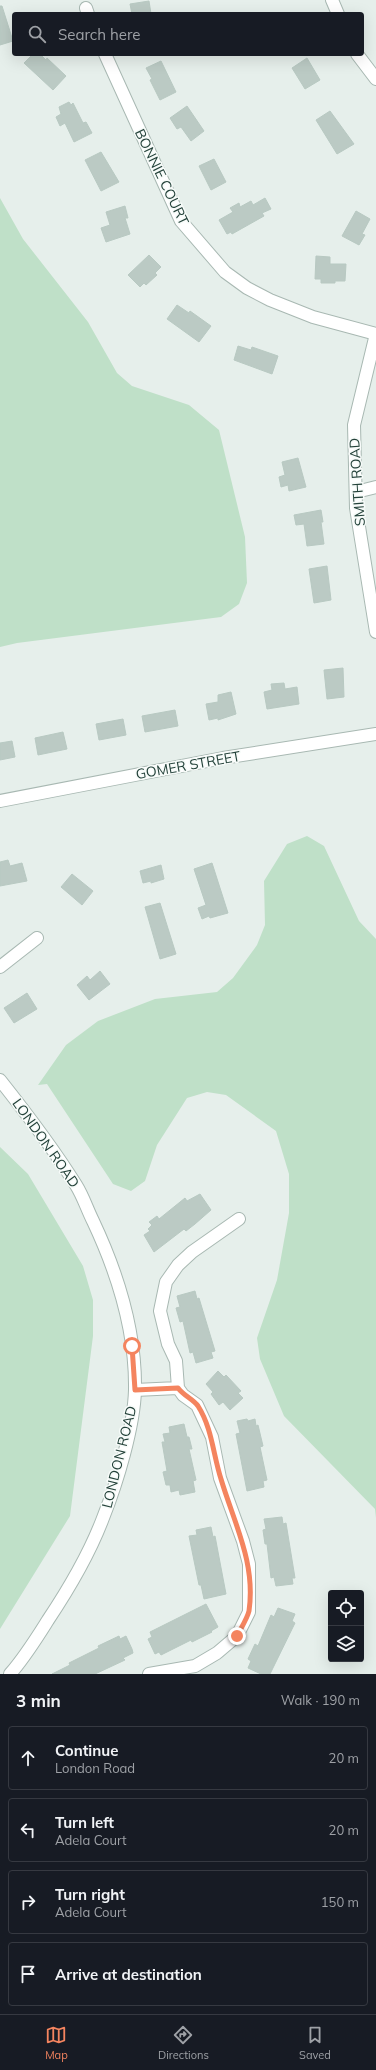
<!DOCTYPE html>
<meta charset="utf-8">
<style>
:root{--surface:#171b24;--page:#20242c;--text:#f1f3f6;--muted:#9ea1a6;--line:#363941;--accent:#f4845f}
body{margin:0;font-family:Mulish,sans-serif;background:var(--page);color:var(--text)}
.controls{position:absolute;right:12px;bottom:12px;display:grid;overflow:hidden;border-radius:4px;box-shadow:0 4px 16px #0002}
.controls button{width:36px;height:36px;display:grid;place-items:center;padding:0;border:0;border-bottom:1px solid var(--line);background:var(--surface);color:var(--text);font:20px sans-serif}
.stop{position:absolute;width:12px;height:12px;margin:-9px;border:3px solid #f4845f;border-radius:50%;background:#fff}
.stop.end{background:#f4845f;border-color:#fff;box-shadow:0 1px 4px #0008}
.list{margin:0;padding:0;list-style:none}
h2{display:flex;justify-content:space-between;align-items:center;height:52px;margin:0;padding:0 16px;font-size:17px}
h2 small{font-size:13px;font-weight:400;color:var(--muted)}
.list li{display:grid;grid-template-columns:26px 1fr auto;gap:12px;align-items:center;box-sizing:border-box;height:64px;margin:0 8px 8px;padding:0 8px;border:1px solid var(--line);border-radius:4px}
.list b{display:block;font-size:15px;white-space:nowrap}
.list p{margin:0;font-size:13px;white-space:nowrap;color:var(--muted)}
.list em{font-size:13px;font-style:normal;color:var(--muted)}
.icon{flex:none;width:22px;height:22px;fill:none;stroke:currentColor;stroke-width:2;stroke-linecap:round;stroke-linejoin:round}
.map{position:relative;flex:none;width:376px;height:1674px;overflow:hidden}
.search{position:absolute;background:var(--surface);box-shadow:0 4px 16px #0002;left:12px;right:12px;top:12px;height:44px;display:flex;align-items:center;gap:10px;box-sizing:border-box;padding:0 14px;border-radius:4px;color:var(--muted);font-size:15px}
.sheet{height:340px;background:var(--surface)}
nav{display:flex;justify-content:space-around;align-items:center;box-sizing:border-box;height:56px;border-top:1px solid var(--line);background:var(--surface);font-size:11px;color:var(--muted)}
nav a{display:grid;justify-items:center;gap:2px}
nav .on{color:var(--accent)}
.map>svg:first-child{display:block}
</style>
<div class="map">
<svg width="376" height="1674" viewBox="0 0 376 1674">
<rect width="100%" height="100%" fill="#e6efeb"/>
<path fill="#bfe0c8" d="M 0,198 L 23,239 L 88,322 L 117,373 L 132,386 L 189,405 L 219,430 L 245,537 L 247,583 L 239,604 L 221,617 L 17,643 L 0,647 Z
M 307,836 L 324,846 L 359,921 L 376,939 L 376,1518 L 375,1509 L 284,1416 L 260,1359 L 257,1338 L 277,1280 L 289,1213 L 289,1174 L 276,1131 L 226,1095 L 207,1092 L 187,1098 L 157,1145 L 145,1181 L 131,1191 L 113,1184 L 47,1084 L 38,1085 L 66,1045 L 98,1021 L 155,999 L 217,992 L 233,978 L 257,945 L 265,925 L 264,881 L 287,844 Z
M 0,1147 L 28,1174 L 83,1266 L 93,1300 L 93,1336 L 70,1516 L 0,1629 Z"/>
<path fill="#bbcac4" stroke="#b8c9c2" d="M 149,1 L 151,14 L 132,14 L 130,4 Z
M 0,6 L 2,6 L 13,41 L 0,45 Z
M 33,54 L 40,54 L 46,60 L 47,58 L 66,76 L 53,90 L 24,63 Z
M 307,58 L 320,80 L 305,89 L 292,68 Z
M 161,61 L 176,92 L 160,100 L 150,80 L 152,79 L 146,68 Z
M 69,102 L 71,105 L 73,103 L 83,123 L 86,122 L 92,133 L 74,142 L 65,123 L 60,126 L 56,117 L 61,114 L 59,107 Z
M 187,106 L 204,131 L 191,141 L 181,127 L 177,129 L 170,118 Z
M 330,111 L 354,144 L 337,154 L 316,120 Z
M 101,152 L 119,182 L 101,191 L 85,160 Z
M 214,159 L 226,182 L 211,190 L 199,166 Z
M 265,198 L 271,209 L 262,213 L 264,216 L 232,234 L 231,232 L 227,234 L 219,220 L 233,212 L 230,208 L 239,203 L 240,207 L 251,201 L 253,205 Z
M 125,206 L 128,218 L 125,218 L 130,234 L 106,242 L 101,228 L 110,225 L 106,212 Z
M 356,211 L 370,219 L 362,234 L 365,235 L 359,245 L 342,236 Z
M 149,255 L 161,267 L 155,273 L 157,275 L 146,285 L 144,283 L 140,287 L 128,275 Z
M 316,256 L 330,257 L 330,264 L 346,264 L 345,281 L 335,281 L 335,283 L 321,283 L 321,279 L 315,279 Z
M 177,305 L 189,313 L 190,311 L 211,326 L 199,342 L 167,319 Z
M 238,346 L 251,350 L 252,347 L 278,356 L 272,374 L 234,360 Z
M 298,458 L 306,487 L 289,491 L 288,485 L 281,487 L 279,477 L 285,475 L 282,462 Z
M 321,510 L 323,522 L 321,522 L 324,544 L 307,546 L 304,524 L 296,525 L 294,515 Z
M 327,566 L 331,600 L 314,603 L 309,569 Z
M 343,668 L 344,697 L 327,699 L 324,670 Z
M 284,683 L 285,689 L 297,687 L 299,704 L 267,709 L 264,692 L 272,690 L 271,684 Z
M 231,692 L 236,714 L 218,720 L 218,718 L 209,720 L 206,704 L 218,702 L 218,695 Z
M 175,710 L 178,726 L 145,732 L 142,716 Z
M 123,719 L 126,735 L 99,740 L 96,724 Z
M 63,732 L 67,749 L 38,755 L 35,738 Z
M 12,741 L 15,757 L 0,760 L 0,743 Z
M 8,860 L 10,866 L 22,863 L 27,881 L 0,886 L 0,862 Z
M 212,863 L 228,913 L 210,918 L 209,916 L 202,919 L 198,908 L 206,905 L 194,869 Z
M 161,865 L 164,879 L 151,883 L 151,881 L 143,883 L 140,871 Z
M 72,874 L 93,891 L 82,905 L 61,887 Z
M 160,903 L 176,954 L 160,959 L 145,907 Z
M 100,971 L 110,984 L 89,1000 L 77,985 L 87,976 L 90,980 Z
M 27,993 L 37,1009 L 14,1023 L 4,1008 Z
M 200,1194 L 211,1210 L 195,1224 L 186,1231 L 184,1229 L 154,1252 L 144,1235 L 150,1231 L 148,1229 L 152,1225 L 149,1222 L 157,1216 L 159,1219 L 185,1198 L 187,1201 Z
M 195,1291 L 197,1299 L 199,1298 L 215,1351 L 211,1352 L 213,1358 L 196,1363 L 193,1352 L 190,1353 L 183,1321 L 180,1322 L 176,1308 L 180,1307 L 177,1296 Z
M 218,1371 L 224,1377 L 226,1375 L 241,1391 L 238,1393 L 243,1398 L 230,1410 L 223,1402 L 219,1405 L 211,1394 L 213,1392 L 206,1384 Z
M 247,1419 L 248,1421 L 255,1419 L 256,1426 L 258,1425 L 263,1446 L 260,1447 L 267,1480 L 263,1481 L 264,1487 L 247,1491 L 236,1434 L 240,1433 L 237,1421 Z
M 184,1424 L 187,1437 L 189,1437 L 192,1449 L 189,1449 L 196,1480 L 193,1481 L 195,1492 L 180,1495 L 179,1490 L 171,1492 L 170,1485 L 166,1485 L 163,1472 L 167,1471 L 162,1442 L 165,1442 L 163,1434 L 170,1433 L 169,1427 Z
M 282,1517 L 283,1524 L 286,1523 L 295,1578 L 292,1578 L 293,1584 L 276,1586 L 274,1577 L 271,1578 L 267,1544 L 265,1544 L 263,1530 L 266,1529 L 264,1519 Z
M 211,1527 L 213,1537 L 215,1536 L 226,1594 L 204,1599 L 201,1585 L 199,1585 L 189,1536 L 197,1535 L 196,1530 Z
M 206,1604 L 218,1627 L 211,1631 L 212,1632 L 192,1642 L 191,1640 L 161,1655 L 159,1652 L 155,1654 L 148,1639 L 152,1637 L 150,1632 Z
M 278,1608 L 295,1614 L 292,1621 L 295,1623 L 270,1674 L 261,1674 L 248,1668 L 251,1661 L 248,1659 L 255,1644 L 258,1646 L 271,1615 L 274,1617 Z
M 119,1636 L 120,1639 L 126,1636 L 132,1649 L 133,1653 L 123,1658 L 125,1660 L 95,1674 L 52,1674 L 70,1665 L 69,1663 L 99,1648 L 98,1646 Z"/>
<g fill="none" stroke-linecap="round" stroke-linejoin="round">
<g stroke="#a8b8b2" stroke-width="14">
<path id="minor" d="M 332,0 L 338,14
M 86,8 L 88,14
M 105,54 L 181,221 L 225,272 L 247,288 L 270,300 L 313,317 L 376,334
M 357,54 L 376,79
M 376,334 L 354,425 L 356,508 L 376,632
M 356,492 L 376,487
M 0,967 L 37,938
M 178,1388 L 176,1361 L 168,1344 L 160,1311 L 166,1282 L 178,1265 L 192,1252 L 239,1219
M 135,1390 L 178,1388 L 183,1395 L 197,1405 L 212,1437 L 220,1478 L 243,1541 L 249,1564 L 249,1612 L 237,1636 L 217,1653 L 195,1666 L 149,1674"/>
</g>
<g stroke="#a8b8b2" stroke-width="14">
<path id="tertiary" d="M 0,801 L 223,758 L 376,734
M 0,1080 C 27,1114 53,1148 76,1185 C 83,1196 87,1209 93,1221 C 118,1274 136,1330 135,1390 C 134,1427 117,1483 103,1518 C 89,1555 70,1587 48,1620 C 36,1639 25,1657 10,1674"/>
</g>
<use href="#minor" stroke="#fff" stroke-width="12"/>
<use href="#tertiary" stroke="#fff" stroke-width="12"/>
</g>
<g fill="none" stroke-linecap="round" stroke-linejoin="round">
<path stroke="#f4845f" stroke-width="5" d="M 132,1346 L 135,1390 L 178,1388 C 184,1396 193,1399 198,1406 C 212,1428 213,1454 221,1479 C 234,1523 256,1563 249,1611 C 247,1619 241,1628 237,1636"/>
</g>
<g text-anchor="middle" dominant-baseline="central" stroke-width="3" stroke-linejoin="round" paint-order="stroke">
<g font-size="14" fill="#24423a" stroke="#f7fbf9">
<text transform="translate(162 177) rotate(64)">BONNIE COURT</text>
<text transform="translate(357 482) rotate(-94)">SMITH ROAD</text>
<text transform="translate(188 765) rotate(-10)">GOMER STREET</text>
<text transform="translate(46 1143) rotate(55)">LONDON ROAD</text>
<text transform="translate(119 1457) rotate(-76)">LONDON ROAD</text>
</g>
</g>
</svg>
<div class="controls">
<button><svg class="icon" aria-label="locate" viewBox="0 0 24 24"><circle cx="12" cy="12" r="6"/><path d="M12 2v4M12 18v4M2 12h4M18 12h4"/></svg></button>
<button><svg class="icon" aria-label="layers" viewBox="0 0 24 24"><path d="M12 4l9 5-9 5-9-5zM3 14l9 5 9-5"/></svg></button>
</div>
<div class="stop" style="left:132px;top:1346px"></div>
<div class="stop end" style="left:237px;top:1636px"></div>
<div class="search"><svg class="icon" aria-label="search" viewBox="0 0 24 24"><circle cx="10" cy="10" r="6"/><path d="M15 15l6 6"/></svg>Search here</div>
</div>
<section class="sheet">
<h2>3 min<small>Walk · 190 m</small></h2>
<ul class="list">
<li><svg class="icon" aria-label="ahead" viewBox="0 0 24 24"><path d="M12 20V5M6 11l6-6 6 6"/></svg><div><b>Continue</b><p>London Road</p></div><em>20 m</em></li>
<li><svg class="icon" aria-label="left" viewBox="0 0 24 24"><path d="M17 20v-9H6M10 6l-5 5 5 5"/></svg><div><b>Turn left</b><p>Adela Court</p></div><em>20 m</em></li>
<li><svg class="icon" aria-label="right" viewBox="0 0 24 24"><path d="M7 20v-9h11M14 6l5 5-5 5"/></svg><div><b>Turn right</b><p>Adela Court</p></div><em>150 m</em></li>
<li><svg class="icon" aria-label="arrive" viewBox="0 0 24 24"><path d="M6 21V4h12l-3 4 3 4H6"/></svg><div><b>Arrive at destination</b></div></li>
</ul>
</section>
<nav>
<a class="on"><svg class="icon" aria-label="map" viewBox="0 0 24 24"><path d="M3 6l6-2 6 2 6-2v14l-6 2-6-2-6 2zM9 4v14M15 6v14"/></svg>Map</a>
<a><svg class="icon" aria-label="directions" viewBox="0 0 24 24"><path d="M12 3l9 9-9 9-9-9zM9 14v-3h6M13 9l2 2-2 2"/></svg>Directions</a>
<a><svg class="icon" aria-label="saved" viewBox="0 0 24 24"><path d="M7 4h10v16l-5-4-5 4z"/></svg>Saved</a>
</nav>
